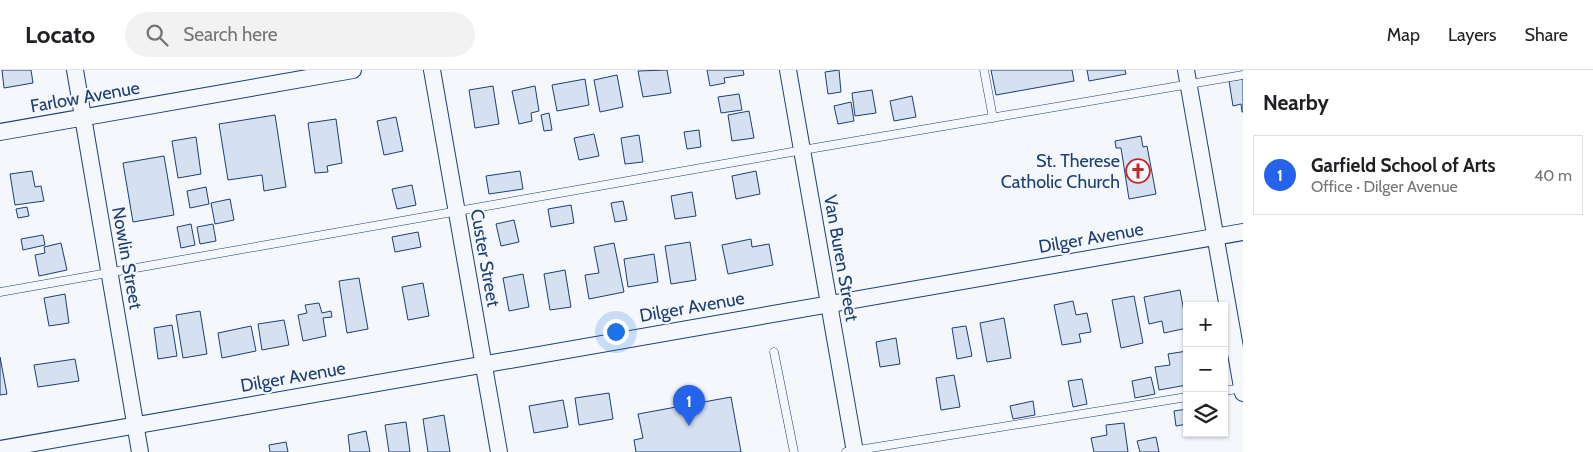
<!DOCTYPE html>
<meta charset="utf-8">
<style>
:root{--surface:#fff;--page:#f2f2f2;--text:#202124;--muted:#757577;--line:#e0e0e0;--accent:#2563eb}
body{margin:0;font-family:Cabin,sans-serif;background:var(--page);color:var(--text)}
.controls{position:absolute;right:15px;bottom:15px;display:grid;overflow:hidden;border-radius:0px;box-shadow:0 1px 4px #0004}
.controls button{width:45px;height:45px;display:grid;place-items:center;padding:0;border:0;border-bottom:1px solid var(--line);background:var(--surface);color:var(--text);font:25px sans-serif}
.you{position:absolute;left:615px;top:261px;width:18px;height:18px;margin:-12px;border:4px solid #fff;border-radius:50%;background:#1a73e8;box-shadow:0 0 0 8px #1a73e833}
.badge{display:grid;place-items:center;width:32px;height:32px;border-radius:50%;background:var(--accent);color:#fff;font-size:16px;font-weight:700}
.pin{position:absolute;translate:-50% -41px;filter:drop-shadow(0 1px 2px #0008)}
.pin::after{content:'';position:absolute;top:26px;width:18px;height:15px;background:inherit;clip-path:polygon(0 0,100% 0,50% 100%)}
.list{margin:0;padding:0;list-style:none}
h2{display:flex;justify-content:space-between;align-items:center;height:65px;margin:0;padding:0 20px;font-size:21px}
h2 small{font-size:16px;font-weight:400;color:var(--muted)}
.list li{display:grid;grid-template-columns:32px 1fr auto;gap:15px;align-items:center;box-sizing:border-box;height:80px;margin:0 10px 10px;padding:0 10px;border:1px solid var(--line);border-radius:0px}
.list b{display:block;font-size:19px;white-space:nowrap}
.list p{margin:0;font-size:16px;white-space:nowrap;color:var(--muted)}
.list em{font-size:16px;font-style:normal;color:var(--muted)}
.icon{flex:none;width:28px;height:28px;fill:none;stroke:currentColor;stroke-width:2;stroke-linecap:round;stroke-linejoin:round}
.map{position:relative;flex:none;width:1243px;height:382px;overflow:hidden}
header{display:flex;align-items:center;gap:30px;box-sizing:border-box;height:70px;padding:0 25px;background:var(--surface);border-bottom:1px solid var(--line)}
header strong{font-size:24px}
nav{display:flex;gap:28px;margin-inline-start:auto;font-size:18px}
.search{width:350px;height:45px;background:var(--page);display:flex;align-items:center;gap:12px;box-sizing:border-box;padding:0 18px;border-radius:28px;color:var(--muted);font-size:19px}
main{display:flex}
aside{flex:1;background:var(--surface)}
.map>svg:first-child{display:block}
</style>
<header>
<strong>Locato</strong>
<div class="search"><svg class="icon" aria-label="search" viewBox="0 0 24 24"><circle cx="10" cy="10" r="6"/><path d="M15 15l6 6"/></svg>Search here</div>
<nav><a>Map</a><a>Layers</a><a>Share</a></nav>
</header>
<main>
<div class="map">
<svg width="1243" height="382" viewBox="0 0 1243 382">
<rect width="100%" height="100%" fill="#f4f7fb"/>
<path fill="#d5e0f0" stroke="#1d3f73" d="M 2,0 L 31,0 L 33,13 L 4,18 Z
M 667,0 L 671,23 L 643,27 L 638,1 Z
M 707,0 L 743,0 L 744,5 L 724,8 L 725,13 L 710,16 Z
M 839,0 L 841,22 L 828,24 L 825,2 Z
M 991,0 L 1072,0 L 1074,11 L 996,25 Z
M 1087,0 L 1125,0 L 1126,4 L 1089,11 Z
M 617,5 L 623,37 L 600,42 L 594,10 Z
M 585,9 L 589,35 L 557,41 L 552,15 Z
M 1243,9 L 1243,42 L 1242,42 L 1241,34 L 1233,36 L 1229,11 Z
M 493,16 L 499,54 L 475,58 L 469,20 Z
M 535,16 L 539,41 L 531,43 L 532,51 L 519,54 L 512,21 Z
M 872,20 L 876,43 L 855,46 L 852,23 Z
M 739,24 L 742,40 L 721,43 L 718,27 Z
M 912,26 L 916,47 L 894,51 L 890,31 Z
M 851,32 L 854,51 L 838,54 L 834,36 Z
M 749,41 L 754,68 L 732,71 L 728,45 Z
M 549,43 L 552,60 L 544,61 L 541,45 Z
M 275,45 L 286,117 L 264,121 L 262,105 L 228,110 L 219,54 Z
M 396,47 L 403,81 L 384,85 L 377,51 Z
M 336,49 L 342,93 L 327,96 L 328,102 L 315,103 L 308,53 Z
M 699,60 L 701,77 L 687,79 L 684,62 Z
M 594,64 L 599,86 L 579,90 L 574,68 Z
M 639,65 L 643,92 L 625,94 L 621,68 Z
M 1141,66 L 1143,77 L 1147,76 L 1156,124 L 1129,129 L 1121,78 L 1116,78 L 1115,71 Z
M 196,67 L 201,104 L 178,108 L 172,71 Z
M 164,86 L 174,145 L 133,152 L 123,93 Z
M 32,101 L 35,117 L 41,116 L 44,131 L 15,135 L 10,104 Z
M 520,101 L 523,119 L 489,124 L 486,106 Z
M 756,101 L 760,124 L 736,129 L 732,106 Z
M 412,115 L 416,135 L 397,139 L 392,119 Z
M 206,117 L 209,134 L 190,138 L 187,121 Z
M 692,122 L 696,146 L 675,149 L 671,126 Z
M 230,129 L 234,150 L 215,154 L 211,133 Z
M 623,131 L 627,150 L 615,152 L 611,133 Z
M 571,135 L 574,153 L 551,157 L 548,139 Z
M 27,137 L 29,146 L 18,148 L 16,139 Z
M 514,150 L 519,172 L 501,176 L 496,154 Z
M 191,154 L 195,175 L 181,178 L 177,157 Z
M 213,154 L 216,171 L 200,174 L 197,157 Z
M 418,162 L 421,177 L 395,182 L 392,167 Z
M 43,165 L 45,175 L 23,180 L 21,169 Z
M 751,169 L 752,177 L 769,174 L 773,195 L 728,204 L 722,175 Z
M 690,172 L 696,210 L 671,214 L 665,176 Z
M 61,173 L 67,200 L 39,206 L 35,185 L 45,183 L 44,177 Z
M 614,173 L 624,222 L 589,229 L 585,205 L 599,203 L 594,177 Z
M 654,184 L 658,212 L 628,217 L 624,189 Z
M 565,200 L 571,237 L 550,240 L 544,204 Z
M 523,204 L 529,237 L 509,241 L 503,208 Z
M 359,208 L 368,259 L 347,263 L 339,211 Z
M 423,213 L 429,246 L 408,250 L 402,217 Z
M 1180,220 L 1187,258 L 1164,263 L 1162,251 L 1149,254 L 1144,227 Z
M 65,224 L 69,253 L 49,256 L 44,228 Z
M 1134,226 L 1143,273 L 1121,278 L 1112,230 Z
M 1073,231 L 1076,245 L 1087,243 L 1091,262 L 1079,264 L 1081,272 L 1062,275 L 1054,235 Z
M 319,233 L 322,243 L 331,241 L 332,247 L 323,248 L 326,266 L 303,271 L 298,245 L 307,243 L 305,235 Z
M 200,241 L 207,284 L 183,288 L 176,245 Z
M 1004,248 L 1011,288 L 987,292 L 980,253 Z
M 284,250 L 289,275 L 262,280 L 258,254 Z
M 172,255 L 177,286 L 158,289 L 154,258 Z
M 251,256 L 256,281 L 222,288 L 218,263 Z
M 966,256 L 972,286 L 957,289 L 952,258 Z
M 896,268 L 900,294 L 880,297 L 876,272 Z
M 1187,281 L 1187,315 L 1159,320 L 1155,297 L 1170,295 L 1168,284 Z
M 0,287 L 7,324 L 0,325 Z
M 75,289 L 79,311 L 38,317 L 34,295 Z
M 954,305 L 960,337 L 941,340 L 936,308 Z
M 1151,307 L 1155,324 L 1135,328 L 1132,311 Z
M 1082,309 L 1087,334 L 1073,337 L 1068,311 Z
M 609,323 L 613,349 L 579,355 L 575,328 Z
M 731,327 L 741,382 L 636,382 L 634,370 L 643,368 L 638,344 Z
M 563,330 L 568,357 L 534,363 L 529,336 Z
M 1033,331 L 1035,345 L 1013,349 L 1010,336 Z
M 1187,339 L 1187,354 L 1176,356 L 1174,341 Z
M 444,345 L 450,382 L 428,382 L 423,349 Z
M 406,352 L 410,382 L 389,382 L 385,355 Z
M 1124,353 L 1128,382 L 1094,382 L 1091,368 L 1107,365 L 1106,355 Z
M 366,361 L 370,382 L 350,382 L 348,365 Z
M 1156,367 L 1159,382 L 1140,382 L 1137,371 Z
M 286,372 L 288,382 L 270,382 L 269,375 Z"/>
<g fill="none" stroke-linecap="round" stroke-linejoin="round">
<g stroke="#1d3f73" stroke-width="9">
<path id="service" d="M 984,0 L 993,48
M 0,222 L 803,80 L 1243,5
M 774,282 L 794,382
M 1224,321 L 1243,318
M 846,382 L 1187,327"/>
</g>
<g stroke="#1d3f73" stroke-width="18">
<path id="minor" d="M 75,0 L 140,382
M 432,0 L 499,382
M 788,0 L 855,382
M 1186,0 L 1243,323
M 0,62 L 353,0
M 0,379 L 1243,162"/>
</g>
<use href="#service" stroke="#f4f7fb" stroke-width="8"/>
<use href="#minor" stroke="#f4f7fb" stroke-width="16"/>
</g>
<defs>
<g id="church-ring" transform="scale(1.25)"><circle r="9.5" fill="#f4f7fb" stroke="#c62828" stroke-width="1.5"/><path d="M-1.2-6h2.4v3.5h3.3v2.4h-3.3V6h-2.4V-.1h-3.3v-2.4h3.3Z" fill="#c62828"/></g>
</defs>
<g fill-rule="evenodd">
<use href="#church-ring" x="1138" y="101"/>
</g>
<g text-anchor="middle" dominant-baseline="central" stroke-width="4" stroke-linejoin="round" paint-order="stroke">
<g font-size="18" fill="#1d3f73" stroke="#f4f7fb">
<text transform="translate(85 27) rotate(-10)">Farlow Avenue</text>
<text transform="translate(1091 168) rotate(-10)">Dilger Avenue</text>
<text transform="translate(127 188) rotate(80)">Nowlin Street</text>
<text transform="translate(485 188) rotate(80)">Custer Street</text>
<text transform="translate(841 188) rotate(80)">Van Buren Street</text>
<text transform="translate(692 237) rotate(-10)">Dilger Avenue</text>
<text transform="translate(293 307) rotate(-10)">Dilger Avenue</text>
</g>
<g font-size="18" fill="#1d3f73" stroke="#f4f7fb" text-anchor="end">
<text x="1120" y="91">St. Therese<tspan x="1120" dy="21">Catholic Church</tspan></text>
</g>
</g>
</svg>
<div class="controls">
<button>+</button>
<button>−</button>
<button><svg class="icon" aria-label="layers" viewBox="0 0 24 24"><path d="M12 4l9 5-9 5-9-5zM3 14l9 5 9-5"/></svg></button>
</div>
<div class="you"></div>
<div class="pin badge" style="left:689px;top:356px">1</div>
</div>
<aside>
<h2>Nearby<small></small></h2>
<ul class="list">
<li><span class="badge">1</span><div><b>Garfield School of Arts</b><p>Office · Dilger Avenue</p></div><em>40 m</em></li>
</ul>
</aside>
</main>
